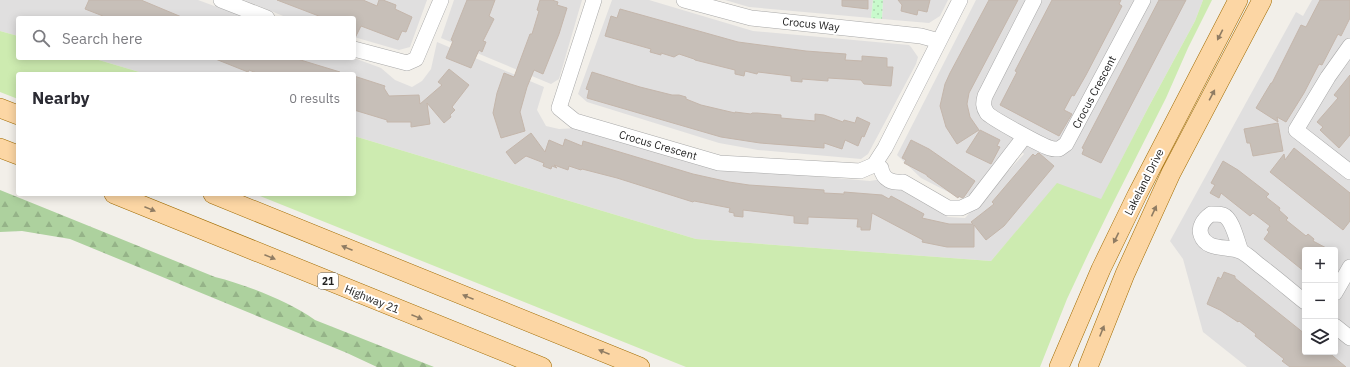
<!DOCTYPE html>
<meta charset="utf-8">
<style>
:root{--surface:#fff;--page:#f2f2f3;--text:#2b2b33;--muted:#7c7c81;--line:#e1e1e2}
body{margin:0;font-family:"IBM Plex Sans",sans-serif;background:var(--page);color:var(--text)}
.controls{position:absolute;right:12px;bottom:12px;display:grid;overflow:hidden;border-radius:4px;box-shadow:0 2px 10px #0003}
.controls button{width:36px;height:36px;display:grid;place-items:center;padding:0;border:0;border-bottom:1px solid var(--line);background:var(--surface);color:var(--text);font:20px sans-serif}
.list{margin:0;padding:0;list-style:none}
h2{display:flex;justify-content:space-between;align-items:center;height:52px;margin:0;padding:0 16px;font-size:17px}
h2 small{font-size:13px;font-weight:400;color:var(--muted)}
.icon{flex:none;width:22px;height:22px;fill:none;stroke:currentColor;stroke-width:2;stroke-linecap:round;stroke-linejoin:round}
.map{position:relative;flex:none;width:1350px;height:367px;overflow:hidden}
.search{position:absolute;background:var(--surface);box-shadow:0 2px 10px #0003;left:16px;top:16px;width:340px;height:44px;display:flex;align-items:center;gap:10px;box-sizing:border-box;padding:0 14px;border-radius:4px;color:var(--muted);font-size:15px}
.panel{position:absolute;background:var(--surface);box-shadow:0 2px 10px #0003;left:16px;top:72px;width:340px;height:124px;border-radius:4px}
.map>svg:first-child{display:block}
</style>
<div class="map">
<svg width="1350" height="367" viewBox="0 0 1350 367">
<defs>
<pattern id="forest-firs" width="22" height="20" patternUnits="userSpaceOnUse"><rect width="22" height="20" fill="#add19e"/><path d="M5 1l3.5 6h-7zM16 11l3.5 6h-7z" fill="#95b388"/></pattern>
<pattern id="park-dots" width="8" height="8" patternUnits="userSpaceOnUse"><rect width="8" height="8" fill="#c8facc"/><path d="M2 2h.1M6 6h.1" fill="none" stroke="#acd6af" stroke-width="1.8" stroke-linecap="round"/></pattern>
</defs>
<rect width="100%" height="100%" fill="#f2efe9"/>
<path fill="#e0dfdf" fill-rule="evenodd" d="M 0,0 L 198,0 L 247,18 L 18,18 L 18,36 L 0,31 Z
M 244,0 L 427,0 L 410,47 L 399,50 L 354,37 L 354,18 L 288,18 Z
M 454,0 L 582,0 L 559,79 L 551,84 L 441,38 Z
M 612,0 L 649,0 L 753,31 L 909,45 L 911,47 L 918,57 L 916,64 L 868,154 L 861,159 L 758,150 L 719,143 L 587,102 L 578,94 Z
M 725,0 L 873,0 L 871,18 L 749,7 Z
M 883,0 L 948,0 L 940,16 L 929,23 L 882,19 Z
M 976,0 L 1203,0 L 1195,21 L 1148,108 L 1101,200 L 1057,184 L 991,261 L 696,239 L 354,136 L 354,74 L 146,74 L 92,58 L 354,58 L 381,68 L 395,80 L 412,87 L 422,81 L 431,69 L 437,42 L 544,87 L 537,110 L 546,126 L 559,129 L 577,128 L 731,169 L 870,181 L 882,179 L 948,217 L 965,218 L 1024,154 L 1013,141 L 972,194 L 960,198 L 921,178 L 897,155 Z
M 1312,0 L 1350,0 L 1350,367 L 1247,367 L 1203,332 L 1183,259 L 1170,241 L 1296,12 L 1303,16 ZM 1305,250 L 1335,250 L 1335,352 L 1305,352 Z"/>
<path fill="#cdebb0" d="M 1203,0 L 1212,0 L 1188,48 L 1166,98 L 1111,207 L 1090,250 L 1067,299 L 1040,367 L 686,367 L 255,194 L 354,194 L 354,136 L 696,239 L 991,261 L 1057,183 L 1101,199 L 1148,108 L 1195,21 Z
M 0,31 L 18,36 L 18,58 L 92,58 L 146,74 L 18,74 L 18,99 L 0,92 Z"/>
<path fill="url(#forest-firs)" d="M 0,190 L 215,277 C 247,285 288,301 315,320 L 434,367 L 377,367 L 347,353 L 70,239 L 22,231 L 0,232 Z"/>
<path fill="url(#park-dots)" d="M 873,0 L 883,0 L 882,19 L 871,18 Z"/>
<path fill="#c7bfb8" stroke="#c4b6ab" d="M 89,0 L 141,0 L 184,18 L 103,18 L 103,16 L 85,9 Z
M 277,0 L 363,0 L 377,6 L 379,0 L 383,0 L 396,5 L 395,9 L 412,17 L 406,32 L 402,31 L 398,40 L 361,26 L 354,40 L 354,18 L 324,18 Z
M 467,0 L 495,0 L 489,16 L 494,19 L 483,41 L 486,42 L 482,52 L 479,50 L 471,68 L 446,58 L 453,41 L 451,40 Z
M 540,0 L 552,0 L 558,2 L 557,5 L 567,8 L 559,34 L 543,74 L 534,70 L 527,87 L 520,112 L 525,131 L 501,138 L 493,113 L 497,93 L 504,73 L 514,77 L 530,34 L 532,34 L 539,11 L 537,10 Z
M 842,0 L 868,0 L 868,9 L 842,6 Z
M 898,0 L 930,0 L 927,12 L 918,10 L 917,15 L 901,11 L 902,5 Z
M 989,0 L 1018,0 L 969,93 L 967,104 L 970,117 L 979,130 L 957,144 L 946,127 L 940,106 L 945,84 L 950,73 Z
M 1052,0 L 1121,0 L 1119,4 L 1122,6 L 1086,75 L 1074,96 L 1072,95 L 1064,110 L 1072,114 L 1059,136 L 1000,105 L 1017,72 L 1015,71 Z
M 1159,0 L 1186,0 L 1101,163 L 1082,154 L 1084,149 L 1082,148 Z
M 1320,0 L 1350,0 L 1350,18 L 1341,36 L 1338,34 L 1322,65 L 1319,64 L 1304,93 L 1286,122 L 1277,117 L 1278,122 L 1256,108 L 1271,83 L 1272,83 L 1301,25 L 1306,27 Z
M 620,9 L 738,42 L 806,51 L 846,54 L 845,60 L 862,61 L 862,56 L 887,58 L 887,67 L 893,67 L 891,86 L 864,84 L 861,80 L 828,78 L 828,81 L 802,79 L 802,82 L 791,81 L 791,76 L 758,72 L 757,74 L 745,71 L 744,76 L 735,74 L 735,70 L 695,60 L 694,59 L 679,54 L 674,57 L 661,53 L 661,55 L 650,52 L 651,49 L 605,36 L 611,16 L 617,18 Z
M 213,58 L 294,58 L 340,72 L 340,74 L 259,74 L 249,70 L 248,72 Z
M 449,69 L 469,85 L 452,107 L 455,110 L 450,115 L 451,117 L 444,123 L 427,103 L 430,124 L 411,127 L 411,122 L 387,122 L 387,120 L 354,110 L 354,76 L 385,86 L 384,88 L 389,96 L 419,95 L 420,104 L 442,85 L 438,82 Z
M 592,72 L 640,87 L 672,95 L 679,95 L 686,97 L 686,99 L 701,105 L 735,113 L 735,112 L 751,114 L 752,113 L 757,113 L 781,115 L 781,118 L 815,121 L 815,114 L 824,115 L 843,122 L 844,120 L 855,123 L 857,117 L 870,123 L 864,137 L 862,136 L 858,146 L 845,140 L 842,149 L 824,143 L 824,148 L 760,143 L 721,137 L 587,98 L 589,90 L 586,89 Z
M 1350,75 L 1350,135 L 1339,148 L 1320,130 L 1323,127 L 1317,122 L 1338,98 L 1334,95 Z
M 1278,123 L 1283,151 L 1253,156 L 1250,143 L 1247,143 L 1244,129 Z
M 980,130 L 1000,140 L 997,146 L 1000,147 L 991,164 L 966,152 Z
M 531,133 L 545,152 L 549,140 L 563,146 L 565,139 L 582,146 L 583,141 L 693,174 L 729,182 L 749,185 L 824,190 L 824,193 L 844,194 L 844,192 L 882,195 L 889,199 L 891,196 L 924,214 L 922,218 L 949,224 L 973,224 L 971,222 L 994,204 L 992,202 L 1033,154 L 1035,156 L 1038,153 L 1039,153 L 1054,166 L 1004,226 L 986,240 L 974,225 L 974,247 L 947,247 L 922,242 L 923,240 L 872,213 L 870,230 L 861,230 L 861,227 L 857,227 L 858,219 L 808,217 L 808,224 L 794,223 L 794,216 L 743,210 L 743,217 L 734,216 L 734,213 L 729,212 L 730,208 L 694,201 L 693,202 L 617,178 L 582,169 L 581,170 L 569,166 L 568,170 L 554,165 L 557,168 L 552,166 L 551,169 L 543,166 L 544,163 L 526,156 L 515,164 L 506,152 Z
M 911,140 L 929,149 L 975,181 L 964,197 L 962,198 L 959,196 L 958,198 L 927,176 L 927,175 L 904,163 L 906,160 L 902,158 Z
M 1294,148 L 1350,193 L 1350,221 L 1343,230 L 1270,172 L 1284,154 L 1285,160 Z
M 1223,161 L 1238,170 L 1269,194 L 1266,197 L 1280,208 L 1279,210 L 1288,218 L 1286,220 L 1306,236 L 1308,234 L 1314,239 L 1313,241 L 1330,250 L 1305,250 L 1305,272 L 1264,239 L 1269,232 L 1267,230 L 1270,226 L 1253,213 L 1250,216 L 1221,193 L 1219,198 L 1210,193 L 1215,185 L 1211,183 Z
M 1224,272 L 1235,276 L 1235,278 L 1305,334 L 1305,352 L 1328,352 L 1346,367 L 1290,367 L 1282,361 L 1284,359 L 1255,336 L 1256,334 L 1239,321 L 1238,322 L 1220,310 L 1207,304 L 1218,277 L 1221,279 Z"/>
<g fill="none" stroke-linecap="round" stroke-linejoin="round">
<g stroke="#a9a9a9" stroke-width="16">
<path id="minor" d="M 221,0 L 267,18
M 594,0 L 559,108 L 575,121 L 719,163 L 860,171 L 874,165 L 885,148 L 960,0
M 684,0 L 751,18 L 921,36 L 939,41
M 1034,0 L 985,96 C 983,103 983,107 987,113 C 991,118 1042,146 1050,148 C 1052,149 1056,149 1059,149 L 1066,144 L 1143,0
M 1350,46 L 1328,77 L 1296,130 L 1350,172
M 354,49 L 407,63 L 416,59 L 441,0
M 881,168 C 883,180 892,183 903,182 L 948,208 L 961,208 L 974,202 L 1025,136
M 1241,251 C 1237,242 1233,219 1223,215 C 1220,214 1214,214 1211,214 C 1204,219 1198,227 1201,235 C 1207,252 1229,245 1242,252 C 1248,255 1254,261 1259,265 C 1275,277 1290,290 1305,302
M 1335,293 L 1350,267
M 1335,326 L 1350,338"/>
</g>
<g stroke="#a06b00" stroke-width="20">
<path id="major" d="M 0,108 L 18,115
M 0,148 L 18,155
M 114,194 L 542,367
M 213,194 L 640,367
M 1059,367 L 1101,269 L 1137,195 L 1238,0
M 1088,367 L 1125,274 L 1171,173 L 1262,0"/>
</g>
<use href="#minor" stroke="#fff" stroke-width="15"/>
<use href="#major" stroke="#fcd6a4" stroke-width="19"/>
</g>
<defs><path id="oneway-solid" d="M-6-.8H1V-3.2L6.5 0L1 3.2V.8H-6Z"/></defs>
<g fill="#8f7c63">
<use href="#oneway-solid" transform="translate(1220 35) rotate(117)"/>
<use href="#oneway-solid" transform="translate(1212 95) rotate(-62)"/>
<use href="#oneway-solid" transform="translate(150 209) rotate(22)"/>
<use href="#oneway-solid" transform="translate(1154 211) rotate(-65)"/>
<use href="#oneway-solid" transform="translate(1116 238) rotate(116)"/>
<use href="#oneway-solid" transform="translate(347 248) rotate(-158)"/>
<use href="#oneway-solid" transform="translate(270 257) rotate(22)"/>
<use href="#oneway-solid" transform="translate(468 297) rotate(-158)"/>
<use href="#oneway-solid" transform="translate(417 317) rotate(22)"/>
<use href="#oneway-solid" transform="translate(1102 331) rotate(-68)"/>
<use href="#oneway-solid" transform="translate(604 352) rotate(-158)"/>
</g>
<g text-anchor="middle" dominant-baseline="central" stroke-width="4" stroke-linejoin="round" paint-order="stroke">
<rect fill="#fff" stroke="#646464" stroke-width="1" x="318" y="273" width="20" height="16" rx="3"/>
<g font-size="10" font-weight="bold" fill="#222">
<text x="328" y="281">21</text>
</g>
<g font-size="11" fill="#222" stroke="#fff">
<text transform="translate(811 24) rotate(6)">Crocus Way</text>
<text transform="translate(1094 92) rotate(-62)">Crocus Crescent</text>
<text transform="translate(658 145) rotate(16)">Crocus Crescent</text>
<text transform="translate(1144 182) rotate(-63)">Lakeland Drive</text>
<text transform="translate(372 299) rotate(22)">Highway 21</text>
</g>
</g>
</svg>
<div class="controls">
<button>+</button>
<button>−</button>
<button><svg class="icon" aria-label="layers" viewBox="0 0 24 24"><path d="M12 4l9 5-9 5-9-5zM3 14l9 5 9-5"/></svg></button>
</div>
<div class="search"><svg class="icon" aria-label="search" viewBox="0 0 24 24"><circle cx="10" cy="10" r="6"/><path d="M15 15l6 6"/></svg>Search here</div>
<section class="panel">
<h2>Nearby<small>0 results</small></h2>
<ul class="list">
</ul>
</section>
</div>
